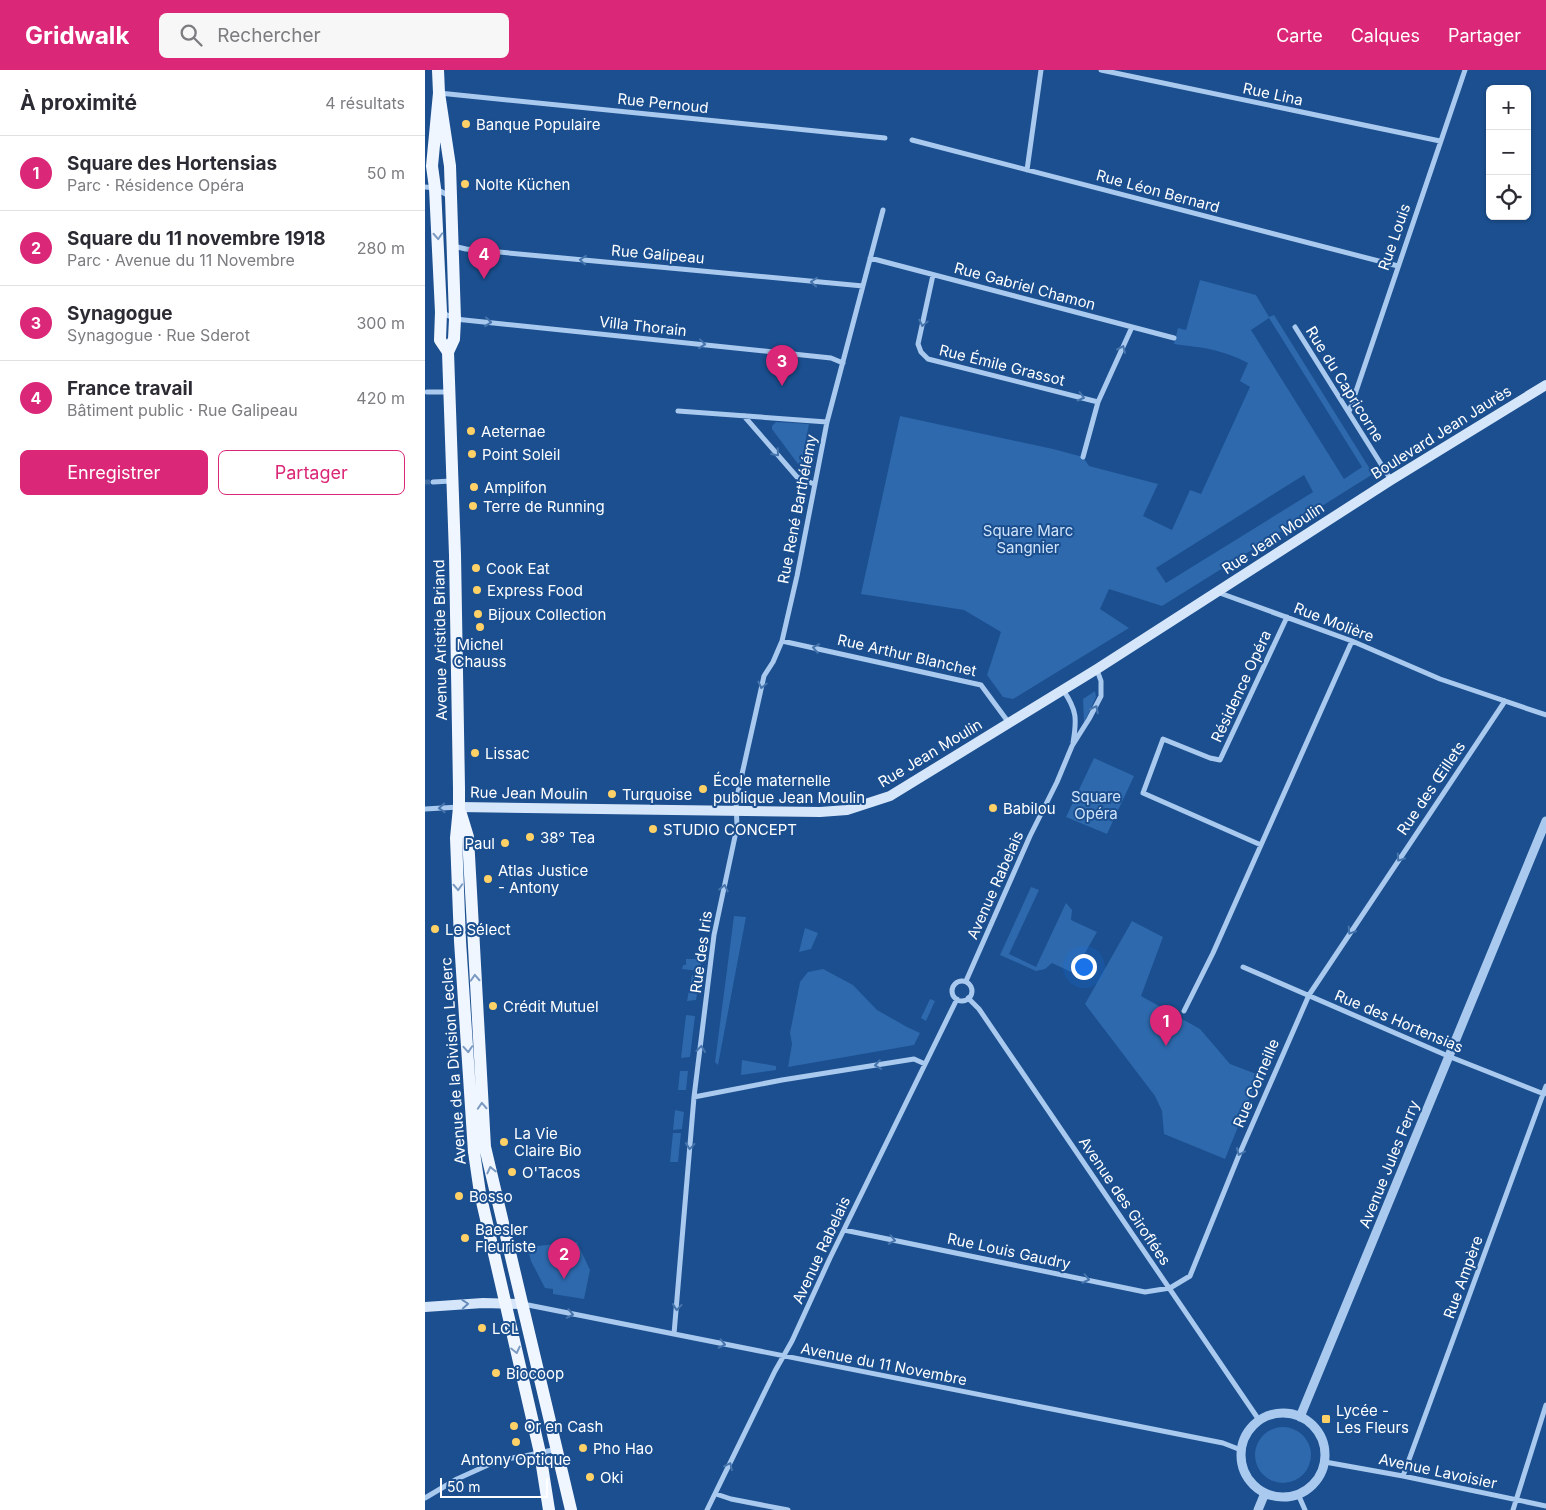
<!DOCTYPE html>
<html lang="fr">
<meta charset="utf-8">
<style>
:root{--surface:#fff;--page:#f7f7f7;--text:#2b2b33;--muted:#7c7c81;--line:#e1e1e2;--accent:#db2777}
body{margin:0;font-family:Inter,sans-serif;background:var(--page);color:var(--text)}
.controls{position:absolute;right:15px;top:15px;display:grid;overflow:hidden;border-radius:8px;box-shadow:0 1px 4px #0004}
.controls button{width:45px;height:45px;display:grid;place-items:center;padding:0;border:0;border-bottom:1px solid var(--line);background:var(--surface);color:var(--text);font:25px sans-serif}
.scale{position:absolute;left:15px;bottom:12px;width:108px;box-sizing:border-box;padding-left:5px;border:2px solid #fff;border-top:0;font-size:14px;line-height:18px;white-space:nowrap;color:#fff;-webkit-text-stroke:4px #1b4f8f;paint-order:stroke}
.you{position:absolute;left:658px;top:896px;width:18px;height:18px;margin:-12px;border:4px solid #fff;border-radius:50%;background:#1a73e8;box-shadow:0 0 0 8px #1a73e833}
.badge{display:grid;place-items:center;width:32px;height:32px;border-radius:50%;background:var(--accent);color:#fff;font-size:16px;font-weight:700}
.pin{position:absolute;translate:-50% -41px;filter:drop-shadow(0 1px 2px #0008)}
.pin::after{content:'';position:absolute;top:26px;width:18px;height:15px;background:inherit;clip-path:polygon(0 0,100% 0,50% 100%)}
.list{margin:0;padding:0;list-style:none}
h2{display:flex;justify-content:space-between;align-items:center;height:65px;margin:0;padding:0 20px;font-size:21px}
h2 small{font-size:16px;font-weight:400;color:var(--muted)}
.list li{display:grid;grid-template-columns:32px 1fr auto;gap:15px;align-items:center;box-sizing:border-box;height:75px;padding:0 20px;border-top:1px solid var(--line)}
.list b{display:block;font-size:19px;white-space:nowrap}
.list p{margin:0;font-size:16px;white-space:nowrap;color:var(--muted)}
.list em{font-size:16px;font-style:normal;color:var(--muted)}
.actions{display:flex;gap:10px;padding:15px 20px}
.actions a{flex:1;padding:11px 0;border:1px solid var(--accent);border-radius:8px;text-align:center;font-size:18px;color:var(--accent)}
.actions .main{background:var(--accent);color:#fff}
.icon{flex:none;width:28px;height:28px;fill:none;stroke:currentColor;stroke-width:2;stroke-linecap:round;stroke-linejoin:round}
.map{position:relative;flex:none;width:1121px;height:1440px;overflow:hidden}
header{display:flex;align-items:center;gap:30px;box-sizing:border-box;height:70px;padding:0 25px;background:var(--accent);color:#fff}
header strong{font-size:24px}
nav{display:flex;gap:28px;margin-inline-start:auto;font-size:18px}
.search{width:350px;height:45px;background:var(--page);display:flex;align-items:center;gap:12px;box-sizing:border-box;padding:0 18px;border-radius:8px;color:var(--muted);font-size:19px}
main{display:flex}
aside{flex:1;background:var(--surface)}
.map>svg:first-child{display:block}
</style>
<header>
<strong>Gridwalk</strong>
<div class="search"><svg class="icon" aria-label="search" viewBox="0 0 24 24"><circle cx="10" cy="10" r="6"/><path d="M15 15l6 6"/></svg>Rechercher</div>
<nav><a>Carte</a><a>Calques</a><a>Partager</a></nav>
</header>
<main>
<aside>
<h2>À proximité<small>4 résultats</small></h2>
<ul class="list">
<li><span class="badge">1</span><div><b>Square des Hortensias</b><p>Parc · Résidence Opéra</p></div><em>50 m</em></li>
<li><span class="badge">2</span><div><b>Square du 11 novembre 1918</b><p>Parc · Avenue du 11 Novembre</p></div><em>280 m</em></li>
<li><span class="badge">3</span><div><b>Synagogue</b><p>Synagogue · Rue Sderot</p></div><em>300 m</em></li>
<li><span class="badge">4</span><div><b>France travail</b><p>Bâtiment public · Rue Galipeau</p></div><em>420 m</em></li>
</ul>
<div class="actions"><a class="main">Enregistrer</a><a>Partager</a></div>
</aside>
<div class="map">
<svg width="1121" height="1440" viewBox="0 0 1121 1440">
<rect width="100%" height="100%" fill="#1b4f8f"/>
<path fill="#2e69ad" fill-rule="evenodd" d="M 775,210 L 831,225 L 844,247 L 849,245 L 948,404 L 737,536 L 684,519 L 675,539 L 704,558 L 588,629 L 578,627 L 562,605 L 576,562 L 539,540 L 436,524 L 475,346 L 628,379 L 658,387 L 664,396 L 733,414 L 718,446 L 747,460 L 765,420 L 776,424 L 825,317 L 815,311 L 823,293 C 796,279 779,278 749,274 L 753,258 L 761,260 ZM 844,248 L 937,397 L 919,409 L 826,260 ZM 879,405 L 888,422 L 741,513 L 731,498 Z
M 351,352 L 384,354 L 376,394 L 373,394 L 347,359 L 347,356 Z
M 670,621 L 671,627 L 659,653 L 658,629 Z
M 669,688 L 709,706 L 682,764 L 641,747 Z
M 606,817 L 614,820 L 584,884 L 611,897 L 641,833 L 647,840 L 646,850 L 672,862 L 649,902 L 646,902 L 627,893 L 620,899 L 611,901 L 575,885 Z
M 309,846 L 321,847 L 293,995 L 290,992 Z
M 707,851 L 738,867 L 716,926 L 775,959 L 805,994 L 834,1005 L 800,1089 L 739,1064 L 737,1041 L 730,1026 L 660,934 Z
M 380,858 L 393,863 L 386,879 L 374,882 Z
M 261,889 L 276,889 L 275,901 L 257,899 L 258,895 L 261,895 Z
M 398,899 L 428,915 L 452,940 L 482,957 L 495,963 L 489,975 L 363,997 L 367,974 L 365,963 L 375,912 L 383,902 Z
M 267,905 L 275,906 L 271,930 L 262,931 Z
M 505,929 L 510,931 L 501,951 L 496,948 Z
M 261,945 L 270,946 L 265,987 L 256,988 Z
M 317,990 L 351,996 L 351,1000 L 316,1005 Z
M 255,1001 L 263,1001 L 261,1020 L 253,1020 Z
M 250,1040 L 259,1042 L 257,1059 L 248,1060 Z
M 248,1063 L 256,1063 L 253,1092 L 245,1092 Z
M 152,1172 L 165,1200 L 159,1229 L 128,1224 L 128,1219 L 120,1218 L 106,1191 L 102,1177 Z
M830 1385a28 28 0 1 1 56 0a28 28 0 1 1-56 0Z"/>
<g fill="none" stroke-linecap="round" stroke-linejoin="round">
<path stroke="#3d69a0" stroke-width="5" stroke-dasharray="5 2.5" stroke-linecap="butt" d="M 0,412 L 8,412"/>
<path stroke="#a9c9ee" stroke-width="5" d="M 676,0 L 1015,71
M 14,23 L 460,68
M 487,70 L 973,196
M 602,100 L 616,0
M 0,117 L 10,118 L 24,126
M 28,176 L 41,179 L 438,216
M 445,188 L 749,268
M 508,205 L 493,274 L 496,282 L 503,289 L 673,332
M 16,242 L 30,249 L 406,288 L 418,293
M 870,257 L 966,410
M 2,322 L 24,322
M 253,341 L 402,352
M 924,342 L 1040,0
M 319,346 L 372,407 L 389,414
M 658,387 L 673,332 L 707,257
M 8,412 L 26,411
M 792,522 L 927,571 L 1015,609 L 1121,645
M 862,547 L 795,690 L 785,688 L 738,669 L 718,723 L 836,775 L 927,571
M 357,571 L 556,615 L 584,653
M 638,620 C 652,640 652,649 648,673
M 0,739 L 34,737
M 818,897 L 1023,986 L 1119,1024
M527 921a10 10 0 1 1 20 0a10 10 0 1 1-20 0Z
M 541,911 L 605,766 L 632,712 L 647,676 L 664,649 L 676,626 L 676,611 L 672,600
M 543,928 L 554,939 L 834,1350
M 759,941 L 788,883 L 836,775
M 269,1027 L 357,1010 L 489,989 L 500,994
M 419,1160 L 720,1222 L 745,1218 L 765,1206 L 814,1085 L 884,925 L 1080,631
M 98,1234 L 798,1373 L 816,1380
M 249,1264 L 269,1027 L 289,865 L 312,757 L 311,731 L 339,606 L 348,592 L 357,571 L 372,506 L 402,352 L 458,140
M 900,1392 L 978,1406 L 1121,1436
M 978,1406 L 1121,1016
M 291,1424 L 306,1429 L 363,1440
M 873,1424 L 880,1440
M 0,1428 L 32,1409 L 74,1390 L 100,1386 L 132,1379
M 282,1440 L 350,1301 L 367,1271 L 405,1188 L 532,929
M 1088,1440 L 1121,1335"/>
<path stroke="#a9c9ee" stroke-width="9" d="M816 1385a42 42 0 1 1 84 0a42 42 0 1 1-84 0Z
M 875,1347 L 1121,751
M 833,1440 L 840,1423"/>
<path stroke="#d6e6fa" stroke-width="10" d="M 34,737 L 395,742 L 422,740 L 465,726 L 672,599 L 966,410 L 1121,315
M 0,1237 L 58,1233 L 97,1234"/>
<path stroke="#f0f6ff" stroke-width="12" d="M 13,0 L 14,23 L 7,96 L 10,118 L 16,242 L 15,270 L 23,282
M 14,23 L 25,96 L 30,249 L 29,269 L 23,282 L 30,485 L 34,718 L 34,737 L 31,768 L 35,871 L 49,1082 L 55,1123 L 115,1383 L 124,1440
M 36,744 L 43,767 L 60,1077 L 146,1440"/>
</g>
<defs><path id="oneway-chevron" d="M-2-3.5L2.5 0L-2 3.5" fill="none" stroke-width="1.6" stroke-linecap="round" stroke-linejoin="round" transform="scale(1.25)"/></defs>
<g stroke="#7b9ac1">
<use href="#oneway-chevron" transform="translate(13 166) rotate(87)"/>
<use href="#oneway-chevron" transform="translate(33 817) rotate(87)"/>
<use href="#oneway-chevron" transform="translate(50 908) rotate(-93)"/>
<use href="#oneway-chevron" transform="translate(43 979) rotate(86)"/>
<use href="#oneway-chevron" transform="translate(57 1036) rotate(-93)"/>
<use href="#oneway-chevron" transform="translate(66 1100) rotate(-103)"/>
<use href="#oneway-chevron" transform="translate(91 1280) rotate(77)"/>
</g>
<g stroke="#4674ac">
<use href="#oneway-chevron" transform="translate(158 190) rotate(-175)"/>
<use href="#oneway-chevron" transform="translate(389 212) rotate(-175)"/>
<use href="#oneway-chevron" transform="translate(63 252) rotate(6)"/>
<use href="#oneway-chevron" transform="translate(498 253) rotate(102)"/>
<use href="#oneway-chevron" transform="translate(277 274) rotate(6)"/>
<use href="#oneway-chevron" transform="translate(697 279) rotate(-66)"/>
<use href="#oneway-chevron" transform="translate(656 327) rotate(14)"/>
<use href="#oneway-chevron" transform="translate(351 383) rotate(49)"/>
<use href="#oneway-chevron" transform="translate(391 578) rotate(-169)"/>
<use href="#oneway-chevron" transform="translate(337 615) rotate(103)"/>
<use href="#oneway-chevron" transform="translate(670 639) rotate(-63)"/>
<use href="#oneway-chevron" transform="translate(17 738) rotate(177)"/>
<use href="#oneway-chevron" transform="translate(975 788) rotate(124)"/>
<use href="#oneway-chevron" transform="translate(299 818) rotate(-78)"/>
<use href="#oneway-chevron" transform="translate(926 861) rotate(123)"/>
<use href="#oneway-chevron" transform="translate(276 979) rotate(-83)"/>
<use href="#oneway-chevron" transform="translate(453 995) rotate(171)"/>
<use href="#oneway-chevron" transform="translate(265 1076) rotate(95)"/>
<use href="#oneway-chevron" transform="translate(815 1082) rotate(113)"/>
<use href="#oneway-chevron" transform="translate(467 1170) rotate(12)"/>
<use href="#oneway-chevron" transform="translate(661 1209) rotate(12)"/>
<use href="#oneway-chevron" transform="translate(252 1237) rotate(95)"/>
<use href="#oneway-chevron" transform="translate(145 1244) rotate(11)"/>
<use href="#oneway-chevron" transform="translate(297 1274) rotate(12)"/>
<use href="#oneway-chevron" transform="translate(304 1396) rotate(-64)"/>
</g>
<use stroke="#668bba" href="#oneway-chevron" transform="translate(40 1234) rotate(-4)"/>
<g fill="#ffd166" stroke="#1b4f8f" stroke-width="2">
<circle cx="41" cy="54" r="5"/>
<circle cx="40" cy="114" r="5"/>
<circle cx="46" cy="361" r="5"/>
<circle cx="47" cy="384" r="5"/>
<circle cx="49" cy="417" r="5"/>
<circle cx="48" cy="436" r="5"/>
<circle cx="51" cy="498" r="5"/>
<circle cx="52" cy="520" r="5"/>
<circle cx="53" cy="544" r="5"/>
<circle cx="55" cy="557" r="5"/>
<circle cx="50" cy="683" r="5"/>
<circle cx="278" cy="719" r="5"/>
<circle cx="187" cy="724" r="5"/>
<circle cx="568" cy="738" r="5"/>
<circle cx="228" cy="759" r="5"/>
<circle cx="105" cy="767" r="5"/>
<circle cx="80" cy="773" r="5"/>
<circle cx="63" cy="809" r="5"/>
<circle cx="10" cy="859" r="5"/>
<circle cx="68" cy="936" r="5"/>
<circle cx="79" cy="1072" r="5"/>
<circle cx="87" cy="1102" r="5"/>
<circle cx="34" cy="1126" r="5"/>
<circle cx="40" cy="1168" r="5"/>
<circle cx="57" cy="1258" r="5"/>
<circle cx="71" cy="1303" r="5"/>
<rect x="896" y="1344" width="10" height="10" rx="2.5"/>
<circle cx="89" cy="1356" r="5"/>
<circle cx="91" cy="1372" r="5"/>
<circle cx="158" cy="1378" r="5"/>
<circle cx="165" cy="1407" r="5"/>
</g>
<g text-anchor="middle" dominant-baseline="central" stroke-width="4" stroke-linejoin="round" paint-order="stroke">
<g font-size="15" fill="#fff" stroke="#1b4f8f">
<text transform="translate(848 24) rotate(12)">Rue Lina</text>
<text transform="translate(238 33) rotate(6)">Rue Pernoud</text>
<text transform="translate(733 121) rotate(15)">Rue Léon Bernard</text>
<text transform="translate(969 167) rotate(-71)">Rue Louis</text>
<text transform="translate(233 184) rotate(5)">Rue Galipeau</text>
<text transform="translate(600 216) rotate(15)">Rue Gabriel Chamon</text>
<text transform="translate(218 256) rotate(6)">Villa Thorain</text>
<text transform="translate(577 295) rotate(14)">Rue Émile Grassot</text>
<text transform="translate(920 314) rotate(58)">Rue du Capricorne</text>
<text transform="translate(1016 362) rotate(-32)">Boulevard Jean Jaurès</text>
<text transform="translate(372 439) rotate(-79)">Rue René Barthélémy</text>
<text transform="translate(848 468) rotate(-33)">Rue Jean Moulin</text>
<text transform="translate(909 552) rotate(21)">Rue Molière</text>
<text transform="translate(15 570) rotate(-91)">Avenue Aristide Briand</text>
<text transform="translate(482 585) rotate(13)">Rue Arthur Blanchet</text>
<text transform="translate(816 616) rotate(-65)">Résidence Opéra</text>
<text transform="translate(505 683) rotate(-31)">Rue Jean Moulin</text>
<text transform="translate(1006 718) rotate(-56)">Rue des Œillets</text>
<text transform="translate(104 723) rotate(1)">Rue Jean Moulin</text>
<text transform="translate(570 815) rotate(-66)">Avenue Rabelais</text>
<text transform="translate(276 882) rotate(-82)">Rue des Iris</text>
<text transform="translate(974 951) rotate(23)">Rue des Hortensias</text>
<text transform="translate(28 991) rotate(-94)">Avenue de la Division Leclerc</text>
<text transform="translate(831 1013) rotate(-67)">Rue Corneille</text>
<text transform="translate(964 1094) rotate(-68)">Avenue Jules Ferry</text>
<text transform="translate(700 1131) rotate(56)">Avenue des Giroflées</text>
<text transform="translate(396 1180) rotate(-65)">Avenue Rabelais</text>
<text transform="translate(584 1181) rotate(12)">Rue Louis Gaudry</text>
<text transform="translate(1038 1207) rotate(-70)">Rue Ampère</text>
<text transform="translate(459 1294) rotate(11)">Avenue du 11 Novembre</text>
<text transform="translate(1013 1401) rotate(12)">Avenue Lavoisier</text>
</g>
<g font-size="15" fill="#fff" stroke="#1b4f8f" text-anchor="start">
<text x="51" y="54">Banque Populaire</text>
<text x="50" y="114">Nolte Küchen</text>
<text x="56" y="361">Aeternae</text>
<text x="57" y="384">Point Soleil</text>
<text x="59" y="417">Amplifon</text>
<text x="58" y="436">Terre de Running</text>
<text x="61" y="498">Cook Eat</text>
<text x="62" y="520">Express Food</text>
<text x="63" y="544">Bijoux Collection</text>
<text x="55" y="574" text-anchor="middle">Michel<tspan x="55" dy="17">Chauss</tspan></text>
<text x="60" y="683">Lissac</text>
<text x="288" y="710">École maternelle<tspan x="288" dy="17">publique Jean Moulin</tspan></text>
<text x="197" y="724">Turquoise</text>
<text x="578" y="738">Babilou</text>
<text x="238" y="759">STUDIO CONCEPT</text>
<text x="115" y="767">38° Tea</text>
<text x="70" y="773" text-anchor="end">Paul</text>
<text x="73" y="800">Atlas Justice<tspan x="73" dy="17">- Antony</tspan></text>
<text x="20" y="859">Le Sélect</text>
<text x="78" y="936">Crédit Mutuel</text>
<text x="89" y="1063">La Vie<tspan x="89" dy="17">Claire Bio</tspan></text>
<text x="97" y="1102">O'Tacos</text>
<text x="44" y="1126">Bosso</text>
<text x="50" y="1159">Baesler<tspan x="50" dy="17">Fleuriste</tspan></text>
<text x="67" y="1258">LCL</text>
<text x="81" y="1303">Biocoop</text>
<text x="911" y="1340">Lycée -<tspan x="911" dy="17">Les Fleurs</tspan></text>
<text x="99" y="1356">Or en Cash</text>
<text x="168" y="1378">Pho Hao</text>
<text x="91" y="1389" text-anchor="middle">Antony Optique</text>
<text x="175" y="1407">Oki</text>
</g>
<g font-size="15" fill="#cfe3fa" stroke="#1b4f8f">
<text x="603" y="460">Square Marc<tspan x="603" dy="17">Sangnier</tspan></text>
<text x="671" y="726">Square<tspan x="671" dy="17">Opéra</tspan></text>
</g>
</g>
</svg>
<div class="controls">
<button>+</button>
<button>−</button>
<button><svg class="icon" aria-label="locate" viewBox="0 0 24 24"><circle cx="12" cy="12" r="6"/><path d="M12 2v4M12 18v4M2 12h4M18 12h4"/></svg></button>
</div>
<div class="scale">50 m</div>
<div class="you"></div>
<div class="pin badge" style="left:741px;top:976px">1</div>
<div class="pin badge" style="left:139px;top:1209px">2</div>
<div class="pin badge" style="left:357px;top:316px">3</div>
<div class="pin badge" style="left:59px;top:209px">4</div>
</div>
</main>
